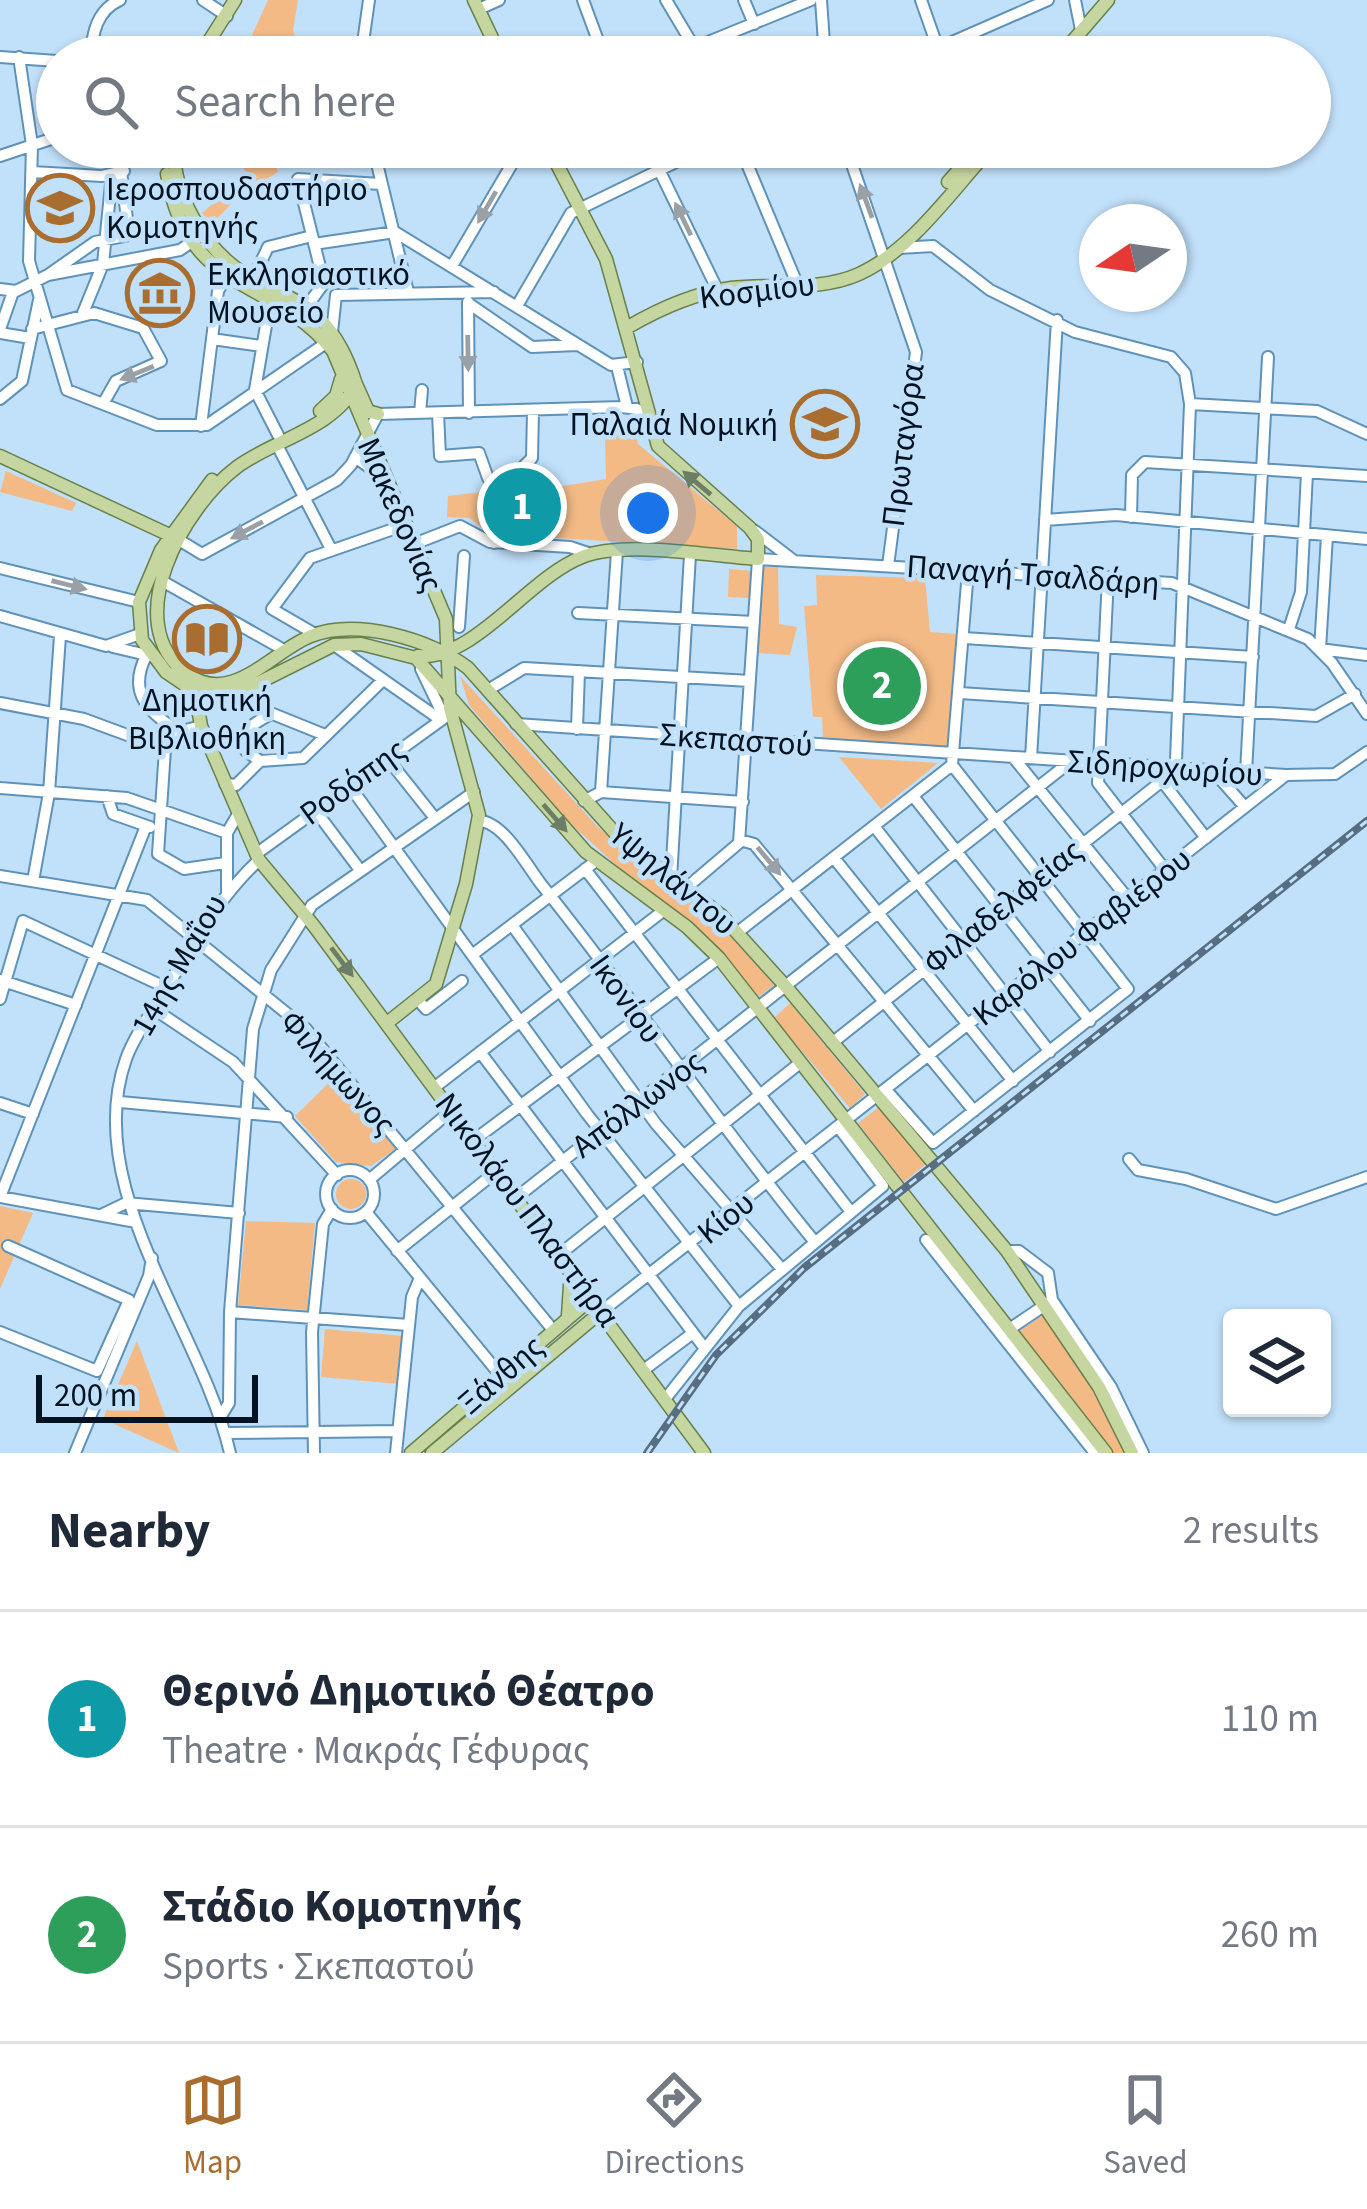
<!DOCTYPE html>
<meta charset="utf-8">
<style>
:root{--surface:#fff;--page:#f6f6f7;--text:#1f2937;--muted:#747a83;--line:#e0e1e3;--accent:#a96d30}
body{margin:0;font-family:"Source Sans 3",sans-serif;background:var(--page);color:var(--text)}
.controls{position:absolute;right:36px;bottom:36px;display:grid;overflow:hidden;border-radius:12px;box-shadow:0 3px 9px #0004}
.controls button{width:108px;height:108px;display:grid;place-items:center;padding:0;border:0;border-bottom:3px solid var(--line);background:var(--surface);color:var(--text);font:60px sans-serif}
.compass{position:absolute;left:1079px;top:204px;width:108px;height:108px;border-radius:50%;background:var(--surface);box-shadow:0 3px 9px #0004;rotate:257deg}
.scale{position:absolute;left:36px;bottom:30px;width:222px;box-sizing:border-box;padding-left:12px;border:6px solid #011221;border-top:0;font-size:33px;line-height:42px;white-space:nowrap;color:#011221;-webkit-text-stroke:9px #c1e0fa;paint-order:stroke}
.you{position:absolute;left:648px;top:513px;width:42px;height:42px;margin:-30px;border:9px solid #fff;border-radius:50%;background:#1a73e8;box-shadow:0 0 0 18px #1a73e833}
.badge{display:grid;place-items:center;width:78px;height:78px;border-radius:50%;background:var(--accent);color:#fff;font-size:39px;font-weight:700}
.pin{position:absolute;translate:-50% -50%;border:6px solid #fff;box-shadow:0 3px 12px #0006}
.list{margin:0;padding:0;list-style:none}
h2{display:flex;justify-content:space-between;align-items:center;height:156px;margin:0;padding:0 48px;font-size:51px}
h2 small{font-size:39px;font-weight:400;color:var(--muted)}
.list li{display:grid;grid-template-columns:78px 1fr auto;gap:36px;align-items:center;box-sizing:border-box;height:216px;padding:0 48px;border-top:3px solid var(--line)}
.list b{display:block;font-size:45px;white-space:nowrap}
.list p{margin:0;font-size:39px;white-space:nowrap;color:var(--muted)}
.list em{font-size:39px;font-style:normal;color:var(--muted)}
.icon{flex:none;width:66px;height:66px;fill:none;stroke:currentColor;stroke-width:2;stroke-linecap:round;stroke-linejoin:round}
.map{position:relative;flex:none;width:1367px;height:1453px;overflow:hidden}
.search{position:absolute;background:var(--surface);box-shadow:0 3px 9px #0004;left:36px;right:36px;top:36px;height:132px;display:flex;align-items:center;gap:30px;box-sizing:border-box;padding:0 42px;border-radius:66px;color:var(--muted);font-size:45px}
.sheet{height:588px;background:var(--surface)}
nav{display:flex;justify-content:space-around;align-items:center;box-sizing:border-box;height:168px;border-top:3px solid var(--line);background:var(--surface);font-size:33px;color:var(--muted)}
nav a{display:grid;justify-items:center;gap:6px}
nav .on{color:var(--accent)}
.map>svg:first-child{display:block}
</style>
<div class="map">
<svg width="1367" height="1453" viewBox="0 0 1367 1453">
<rect width="100%" height="100%" fill="#c1e0fa"/>
<path fill="#f3ba86" d="M 268,0 L 298,0 L 293,30 L 302,57 L 242,57 Z
M 227,147 L 268,147 L 278,172 L 240,195 L 212,224 L 202,213 L 248,174 Z
M 635,429 L 638,444 L 737,526 L 737,549 L 491,534 L 469,518 L 447,517 L 448,496 L 507,489 L 504,532 L 543,535 L 551,488 L 606,479 L 605,438 Z
M 6,471 L 76,503 L 72,511 L 0,492 Z
M 778,566 L 779,624 L 797,627 L 790,655 L 758,653 L 764,567 Z
M 729,569 L 754,571 L 753,598 L 728,597 Z
M 816,575 L 925,578 L 930,632 L 957,634 L 950,746 L 823,739 L 822,717 L 813,717 L 804,606 L 817,605 Z
M 460,676 L 597,826 L 651,875 L 711,914 L 774,985 L 759,997 L 701,930 L 638,885 L 570,823 L 469,705 Z
M 839,757 L 938,763 L 881,809 Z
M 790,1003 L 865,1094 L 850,1108 L 774,1018 Z
M 338,1074 L 398,1147 L 371,1166 L 336,1162 L 295,1116 Z
M 878,1108 L 926,1164 L 904,1182 L 858,1123 Z
M336 1194a15 15 0 1 1 30 0a15 15 0 1 1-30 0Z
M 0,1206 L 33,1213 L 0,1289 Z
M 246,1221 L 315,1223 L 307,1310 L 238,1305 Z
M 1043,1315 L 1101,1403 L 1125,1453 L 1111,1453 L 1019,1331 Z
M 325,1329 L 403,1336 L 399,1384 L 321,1377 Z
M 137,1341 L 179,1453 L 103,1419 Z"/>
<g fill="none" stroke-linecap="round" stroke-linejoin="round">
<g stroke="#5f92b9" stroke-width="14">
<path id="minor" d="M 203,0 L 227,16
M 583,0 L 604,57
M 666,0 L 700,57
M 744,0 L 754,24
M 821,0 L 825,57
M 921,0 L 941,57
M 1075,0 L 1081,30
M 479,9 L 499,0
M 0,57 L 57,61
M 19,57 L 32,145 L 29,261 L 67,390 L 157,425 L 207,425 L 326,343
M 91,57 C 92,33 97,10 120,0
M 361,57 L 369,0
M 621,57 L 696,47 L 811,0
M 918,57 L 1048,0
M 118,147 L 129,235
M 373,147 L 408,292
M 604,147 L 623,155 L 641,147
M 648,147 L 718,291
M 740,147 L 798,286
M 846,147 L 916,352 L 888,566
M 374,152 L 493,147
M 0,156 L 57,137
M 32,172 L 102,176 L 124,171
M 395,232 L 611,365 L 637,362
M 314,244 L 395,232
M 452,266 L 522,147
M 48,275 L 95,242 L 189,223
M 253,279 L 268,247 L 312,236
M 0,289 L 16,291 L 48,275 L 180,250 L 196,239
M 336,295 L 494,292
M 270,302 L 255,390 L 278,435
M 468,302 L 469,413
M 468,303 L 532,347 L 577,345
M 517,306 L 571,213 L 707,147
M 83,313 L 103,264 L 112,174
M 295,314 L 302,313 L 324,283 L 298,179 L 381,184
M 0,329 L 13,292
M 32,329 L 94,313 L 143,328 L 161,361 L 116,381 L 104,402
M 332,332 L 336,295
M 0,333 L 30,338
M 212,339 L 261,346
M 617,366 L 627,407
M 0,399 L 22,381 L 39,300
M 1190,404 L 1317,411 L 1367,434
M 420,413 L 422,390
M 438,413 L 440,456 L 479,453 L 488,478 L 502,485
M 201,426 L 218,291 L 226,277
M 277,445 L 331,549
M 355,457 L 384,478
M 1131,517 L 1132,475 L 1145,462 L 1367,476
M 1045,520 L 1116,515 L 1367,539
M 755,531 L 793,560
M 1327,536 L 1320,649 L 1367,655
M 179,540 L 202,554 L 337,480 L 351,465 L 378,414 L 622,407 L 637,409 L 650,420
M 494,543 L 499,491 L 532,458 L 533,412
M 414,544 L 460,526 L 490,542 L 570,547 L 591,554
M 0,568 L 139,602
M 1108,577 L 1098,783 L 1166,871
M 162,581 L 284,650
M 578,613 L 754,622
M 0,616 L 106,646 L 140,634
M 459,627 L 464,556
M 1289,629 L 1301,592 L 1307,473
M 315,634 L 272,609 L 310,558 L 405,525
M 964,638 L 1253,657
M 334,645 L 438,718
M 113,647 L 151,656
M 146,656 C 127,694 149,711 178,732
M 421,669 L 443,715
M 258,683 L 268,712 L 325,735
M 488,690 L 524,668 L 750,681
M 960,693 L 1316,716 L 1355,694
M 0,703 L 84,719 L 165,749
M 516,724 L 1286,775 L 1335,774 L 1367,752
M 201,726 L 178,732 L 165,749 L 158,854 L 184,869 L 225,863
M 577,729 L 579,671
M 1013,757 L 1129,900
M 387,758 L 434,817
M 1031,758 L 1057,320
M 260,761 L 246,751 C 237,730 254,724 271,714
M 1214,772 L 1245,807
M 1246,773 L 1268,357
M 1162,781 L 1206,838
M 225,784 L 236,785 L 260,761 L 303,758 L 381,682
M 349,785 L 587,1114 L 739,1306
M 0,788 L 127,798 L 227,833
M 601,792 L 617,551
M 107,796 L 113,814 L 150,827
M 913,796 L 1090,1021
M 584,801 L 601,792 L 743,802
M 315,810 L 360,870
M 479,821 C 503,821 527,866 541,884 C 635,1001 719,1125 814,1241
M 874,826 L 1050,1052
M 740,840 L 754,844 L 974,1111
M 256,854 L 451,713
M 834,858 L 1013,1081
M 585,869 L 851,1212
M 0,876 L 147,900 L 306,1029 L 553,1330
M 671,879 L 690,555
M 33,881 L 49,793 L 60,636
M 686,888 L 739,843 L 758,559 L 1172,583 L 1308,639 L 1332,663 L 1367,714
M 227,892 L 227,833 L 238,814
M 512,925 L 656,1124 L 781,1268
M 738,932 L 952,765 L 968,571
M 472,955 L 596,861
M 0,980 L 76,1005
M 0,999 L 23,921 L 167,988
M 418,1000 L 426,1009 L 462,981
M 154,1009 L 233,1062 L 337,1175
M 832,1043 L 1162,781 L 1176,760 L 1190,404 L 1185,373 L 1171,357 L 1075,332 L 990,290 L 933,246 L 899,248
M 480,1052 L 703,1346
M 435,1087 L 663,911
M 887,1091 L 933,1143 L 1128,989 L 952,765
M 120,1102 L 287,1117
M 0,1103 L 33,1114
M 474,1140 L 719,958
M 1129,1159 L 1138,1170 L 1186,1179 L 1276,1209 L 1367,1177
M326 1194a24 24 0 1 1 48 0a24 24 0 1 1-48 0Z
M 369,1180 L 452,1110
M 0,1197 L 146,826
M 0,1197 L 136,1222
M 517,1197 L 1070,762
M 366,1212 L 501,1376
M 101,1215 L 126,1203 L 239,1213
M 926,1240 L 1095,1453
M 397,1251 L 497,1171
M 1007,1251 L 1019,1251 L 1048,1273 L 1052,1300 L 1111,1387 L 1143,1453
M 560,1254 L 800,1063
M 602,1311 L 1286,775
M 230,1312 L 409,1325
M 1011,1328 L 1048,1303
M 0,1332 L 97,1371 L 129,1300 L 8,1246
M 645,1369 L 693,1333
M 666,1398 L 739,1306 L 883,1186 L 839,1128
M 221,1416 L 229,1403 L 230,1312 L 253,1029 L 271,970 L 312,905 L 474,792
M 226,1433 L 398,1431
M 75,1453 L 149,1276 L 152,1258
M 230,1453 C 202,1330 80,1189 126,1059 C 135,1034 154,1009 167,987 C 195,941 220,896 259,860
M 314,1453 L 312,1332 L 323,1224 L 332,1209
M 396,1453 L 412,1297 L 420,1278"/>
</g>
<g stroke="#68804b" stroke-width="15">
<path id="major" d="M 474,0 L 501,57
M 199,57 L 235,0
M 1059,57 L 1108,0
M 174,147 C 173,195 204,249 246,275 C 270,290 299,298 319,318 C 338,337 348,360 356,384 C 336,428 273,440 237,467 C 185,506 117,622 187,674 C 232,707 272,651 311,636 C 356,618 431,639 468,668 L 616,834 L 722,916 L 788,989 L 1007,1251 L 1099,1387 L 1132,1453
M 167,174 C 187,296 273,276 333,351 L 446,619 L 450,708 L 479,815 L 466,884 L 436,984 L 387,1023
M 948,182 L 979,147
M 628,327 C 659,309 695,293 731,288 C 773,283 819,292 859,274 C 912,250 953,189 992,147
M 356,384 L 368,411 L 378,414
M 320,411 L 336,396 L 341,379
M 0,456 L 178,539
M 212,480 L 161,550 L 139,602 L 142,640 L 166,672 L 194,691 L 220,693 L 250,687 L 334,645 L 361,644 L 416,658 L 586,852 L 687,927 L 719,958 L 1106,1453
M 418,656 C 475,660 528,578 582,557 C 624,540 711,556 758,559 L 758,539 L 750,528 L 658,446 L 606,259 L 548,147
M 194,685 L 201,726 L 259,860 L 314,926 L 704,1453
M 568,1315 L 571,1271
M 411,1453 L 592,1298
M 432,1453 L 602,1311"/>
</g>
<use href="#minor" stroke="#fff" stroke-width="10"/>
<use href="#major" stroke="#c6d6a1" stroke-width="12"/>
<g stroke="#576e82" stroke-width="8">
<path id="rail" d="M 647,1453 L 716,1355 L 804,1268 L 1367,821"/>
</g>
<use href="#rail" stroke="#c1e0fa" stroke-width="3" stroke-dasharray="9" stroke-linecap="butt"/>
</g>
<defs><path id="oneway-solid" d="M-6-.8H1V-3.2L6.5 0L1 3.2V.8H-6Z" transform="scale(3)"/></defs>
<g fill="#99a0a6">
<use href="#oneway-solid" transform="translate(866 201) rotate(-110)"/>
<use href="#oneway-solid" transform="translate(487 207) rotate(120)"/>
<use href="#oneway-solid" transform="translate(683 219) rotate(-116)"/>
<use href="#oneway-solid" transform="translate(468 353) rotate(89)"/>
<use href="#oneway-solid" transform="translate(137 373) rotate(158)"/>
<use href="#oneway-solid" transform="translate(247 530) rotate(152)"/>
<use href="#oneway-solid" transform="translate(69 585) rotate(14)"/>
<use href="#oneway-solid" transform="translate(769 861) rotate(50)"/>
</g>
<g fill="#6d7e67">
<use href="#oneway-solid" transform="translate(697 483) rotate(-140)"/>
<use href="#oneway-solid" transform="translate(555 818) rotate(49)"/>
<use href="#oneway-solid" transform="translate(342 962) rotate(53)"/>
</g>
<defs>
<g id="school-ring" transform="scale(3.45)"><circle r="9.5" fill="#c1e0fa" stroke="#a96d30" stroke-width="1.5"/><path d="M0-5L7-2L0 1L-7-2ZM-4 1L0 2.5L4 1V4Q0 6-4 4Z" fill="#a96d30"/></g>
<g id="museum-ring" transform="scale(3.45)"><circle r="9.5" fill="#c1e0fa" stroke="#a96d30" stroke-width="1.5"/><path d="M0-6L6-3V-2H-6V-3ZM-5-1h2V3h-2ZM-1-1h2V3h-2ZM3-1h2V3H3ZM-6 4H6V6H-6Z" fill="#a96d30"/></g>
<g id="university-ring" transform="scale(3.45)"><circle r="9.5" fill="#c1e0fa" stroke="#a96d30" stroke-width="1.5"/><path d="M0-5L7-2L0 1L-7-2ZM-4 1L0 2.5L4 1V4Q0 6-4 4Z" fill="#a96d30"/></g>
<g id="library-ring" transform="scale(3.45)"><circle r="9.5" fill="#c1e0fa" stroke="#a96d30" stroke-width="1.5"/><path d="M-6-4Q-3-5.5-.7-3.5V5Q-3 3-6 4ZM6-4Q3-5.5 .7-3.5V5Q3 3 6 4Z" fill="#a96d30"/></g>
</defs>
<g fill-rule="evenodd">
<use href="#school-ring" x="60" y="208"/>
<use href="#museum-ring" x="160" y="293"/>
<use href="#university-ring" x="825" y="424"/>
<use href="#library-ring" x="207" y="639"/>
</g>
<g text-anchor="middle" dominant-baseline="central" stroke-width="9" stroke-linejoin="round" paint-order="stroke">
<g font-size="33" fill="#011221" stroke="#c1e0fa" text-anchor="start">
<text x="106" y="189">Ιεροσπουδαστήριο<tspan x="106" dy="38">Κομοτηνής</tspan></text>
<text x="207" y="274">Εκκλησιαστικό<tspan x="207" dy="38">Μουσείο</tspan></text>
<text x="778" y="424" text-anchor="end">Παλαιά Νομική</text>
<text x="207" y="700" text-anchor="middle">Δημοτική<tspan x="207" dy="38">Βιβλιοθήκη</tspan></text>
</g>
<g font-size="33" fill="#011221" stroke="#c1e0fa">
<text transform="translate(757 291) rotate(-7)">Κοσμίου</text>
<text transform="translate(903 445) rotate(-83)">Πρωταγόρα</text>
<text transform="translate(400 515) rotate(66)">Μακεδονίας</text>
<text transform="translate(1033 575) rotate(4)">Παναγή Τσαλδάρη</text>
<text transform="translate(736 740) rotate(4)">Σκεπαστού</text>
<text transform="translate(1165 768) rotate(4)">Σιδηροχωρίου</text>
<text transform="translate(353 782) rotate(-36)">Ροδόπης</text>
<text transform="translate(673 879) rotate(40)">Υψηλάντου</text>
<text transform="translate(1003 907) rotate(-39)">Φιλαδελφείας</text>
<text transform="translate(1082 937) rotate(-38)">Καρόλου Φαβιέρου</text>
<text transform="translate(179 965) rotate(-60)">14ης Μαΐου</text>
<text transform="translate(626 999) rotate(54)">Ικονίου</text>
<text transform="translate(338 1073) rotate(48)">Φιλήμωνος</text>
<text transform="translate(638 1104) rotate(-37)">Απόλλωνος</text>
<text transform="translate(527 1210) rotate(53)">Νικολάου Πλαστήρα</text>
<text transform="translate(726 1218) rotate(-39)">Κίου</text>
<text transform="translate(501 1375) rotate(-41)">Ξάνθης</text>
</g>
</g>
</svg>
<div class="controls">
<button><svg class="icon" aria-label="layers" viewBox="0 0 24 24"><path d="M12 4l9 5-9 5-9-5zM3 14l9 5 9-5"/></svg></button>
</div>
<svg class="compass" viewBox="-18 -18 36 36"><path d="M0-13l5 13h-10z" fill="#e53935"/><path d="M0 13l5-13h-10z" fill="#747a83"/></svg>
<div class="scale">200 m</div>
<div class="you"></div>
<div class="pin badge" style="left:522px;top:507px;background:#0f9aa8">1</div>
<div class="pin badge" style="left:882px;top:686px;background:#2e9e5b">2</div>
<div class="search"><svg class="icon" aria-label="search" viewBox="0 0 24 24"><circle cx="10" cy="10" r="6"/><path d="M15 15l6 6"/></svg>Search here</div>
</div>
<section class="sheet">
<h2>Nearby<small>2 results</small></h2>
<ul class="list">
<li><span class="badge" style="background:#0f9aa8">1</span><div><b>Θερινό Δημοτικό Θέατρο</b><p>Theatre · Μακράς Γέφυρας</p></div><em>110 m</em></li>
<li><span class="badge" style="background:#2e9e5b">2</span><div><b>Στάδιο Κομοτηνής</b><p>Sports · Σκεπαστού</p></div><em>260 m</em></li>
</ul>
</section>
<nav>
<a class="on"><svg class="icon" aria-label="map" viewBox="0 0 24 24"><path d="M3 6l6-2 6 2 6-2v14l-6 2-6-2-6 2zM9 4v14M15 6v14"/></svg>Map</a>
<a><svg class="icon" aria-label="directions" viewBox="0 0 24 24"><path d="M12 3l9 9-9 9-9-9zM9 14v-3h6M13 9l2 2-2 2"/></svg>Directions</a>
<a><svg class="icon" aria-label="saved" viewBox="0 0 24 24"><path d="M7 4h10v16l-5-4-5 4z"/></svg>Saved</a>
</nav>
